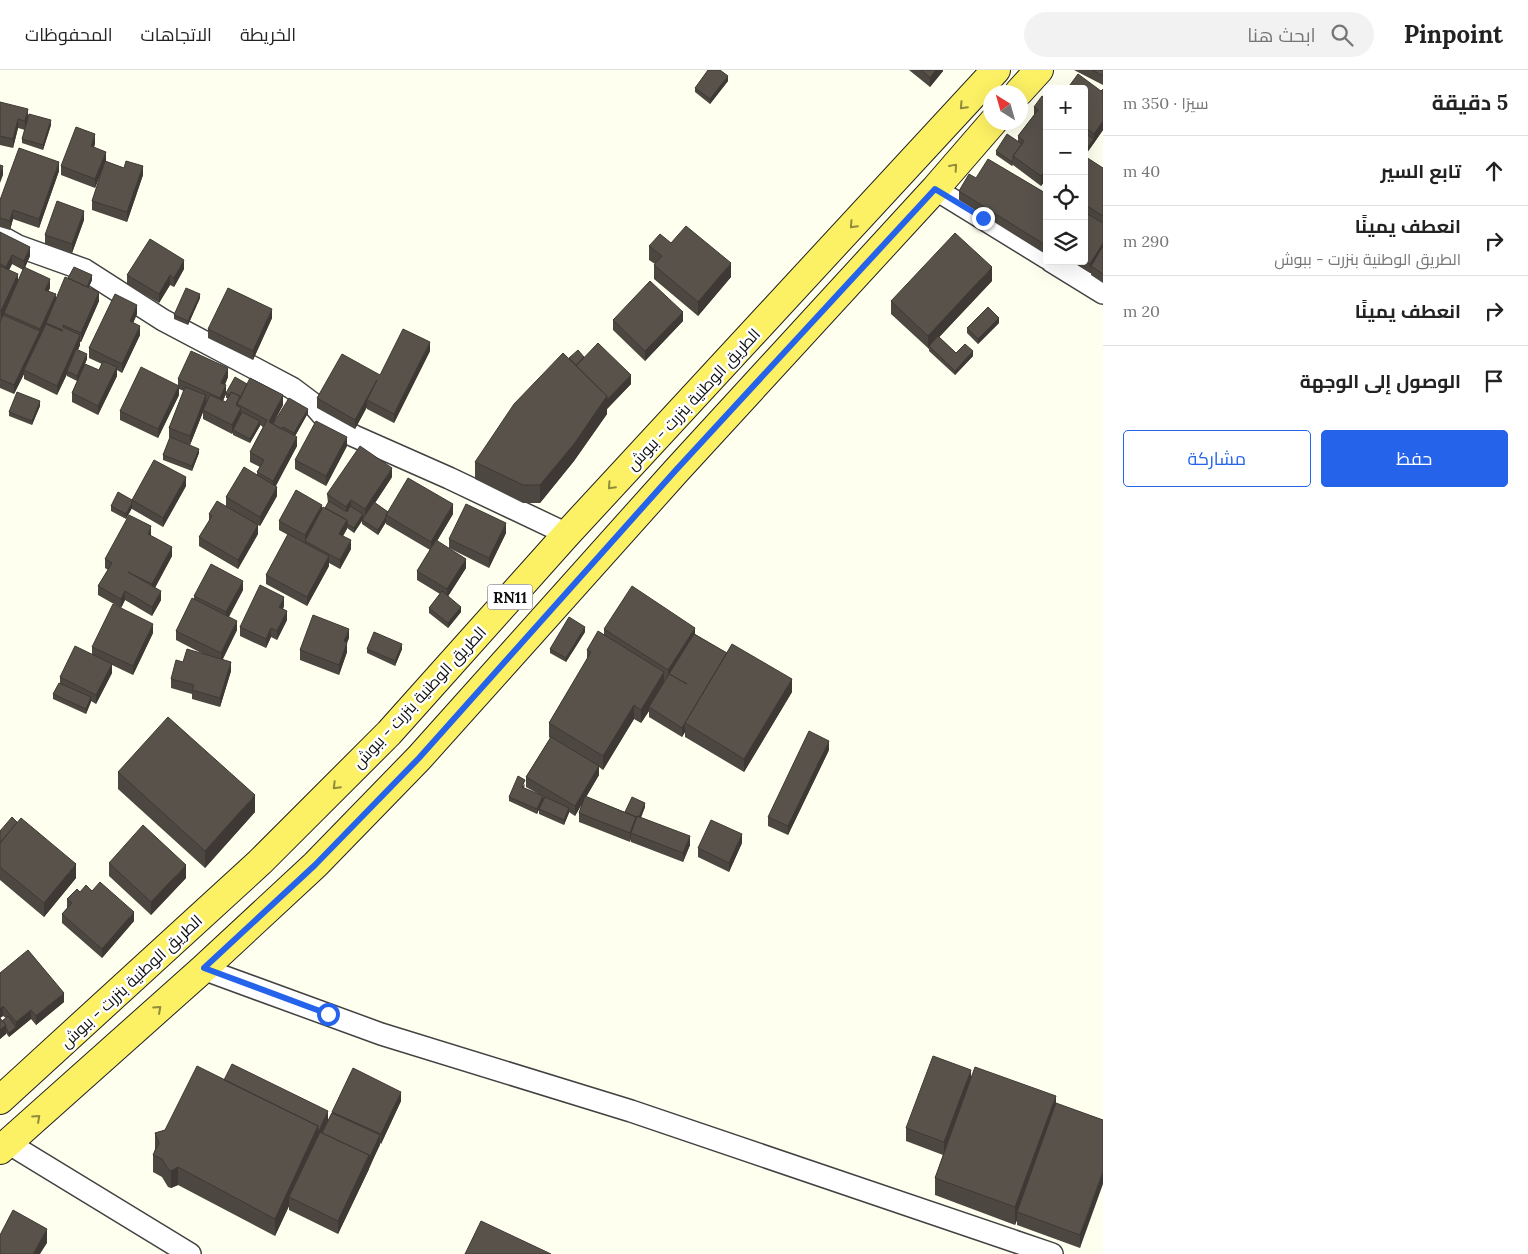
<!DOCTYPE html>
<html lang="ar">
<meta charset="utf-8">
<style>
:root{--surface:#fff;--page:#f2f2f2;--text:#222;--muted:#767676;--line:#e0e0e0;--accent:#2563eb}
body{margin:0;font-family:Lora,Cairo,serif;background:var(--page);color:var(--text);direction:rtl}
.controls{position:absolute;right:15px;top:15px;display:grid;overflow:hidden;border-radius:5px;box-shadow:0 5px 20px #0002}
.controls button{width:45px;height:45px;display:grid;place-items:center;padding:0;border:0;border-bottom:1px solid var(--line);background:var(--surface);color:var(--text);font:25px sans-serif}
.compass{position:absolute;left:983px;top:15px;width:45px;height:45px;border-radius:50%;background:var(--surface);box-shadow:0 5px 20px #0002;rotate:323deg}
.stop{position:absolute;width:15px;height:15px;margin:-11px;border:4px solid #2563eb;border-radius:50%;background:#fff}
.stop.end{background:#2563eb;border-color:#fff;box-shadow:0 1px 5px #0008}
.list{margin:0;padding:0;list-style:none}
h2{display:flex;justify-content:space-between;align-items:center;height:65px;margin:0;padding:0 20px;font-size:21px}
h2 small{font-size:16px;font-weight:400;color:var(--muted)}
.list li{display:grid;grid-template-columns:32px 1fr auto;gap:15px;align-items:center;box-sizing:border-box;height:70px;padding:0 20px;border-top:1px solid var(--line)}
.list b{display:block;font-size:19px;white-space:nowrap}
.list p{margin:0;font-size:16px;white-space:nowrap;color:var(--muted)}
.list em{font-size:16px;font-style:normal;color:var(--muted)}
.actions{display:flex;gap:10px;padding:15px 20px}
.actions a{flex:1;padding:11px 0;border:1px solid var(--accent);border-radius:5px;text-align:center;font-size:18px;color:var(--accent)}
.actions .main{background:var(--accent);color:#fff}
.icon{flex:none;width:28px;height:28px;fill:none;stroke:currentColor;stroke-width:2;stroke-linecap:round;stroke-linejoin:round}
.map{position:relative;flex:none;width:1103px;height:1184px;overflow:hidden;direction:ltr}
header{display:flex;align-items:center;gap:30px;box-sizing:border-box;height:70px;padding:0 25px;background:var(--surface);border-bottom:1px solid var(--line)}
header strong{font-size:24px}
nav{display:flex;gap:28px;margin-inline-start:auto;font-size:18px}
.search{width:350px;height:45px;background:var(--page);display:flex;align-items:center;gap:12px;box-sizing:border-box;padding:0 18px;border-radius:28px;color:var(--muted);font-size:19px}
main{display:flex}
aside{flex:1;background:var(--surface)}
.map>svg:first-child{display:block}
</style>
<header>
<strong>Pinpoint</strong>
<div class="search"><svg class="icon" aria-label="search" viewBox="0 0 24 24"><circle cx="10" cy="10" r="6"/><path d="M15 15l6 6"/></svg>ابحث هنا</div>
<nav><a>الخريطة</a><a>الاتجاهات</a><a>المحفوظات</a></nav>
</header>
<main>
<aside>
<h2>5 دقيقة<small>سيرًا · 350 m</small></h2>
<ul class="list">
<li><svg class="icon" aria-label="ahead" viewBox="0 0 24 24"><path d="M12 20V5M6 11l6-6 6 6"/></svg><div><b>تابع السير</b></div><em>40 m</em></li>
<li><svg class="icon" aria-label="right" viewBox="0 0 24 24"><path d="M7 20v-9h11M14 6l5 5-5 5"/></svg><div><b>انعطف يمينًا</b><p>الطريق الوطنية بنزرت - ببوش</p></div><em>290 m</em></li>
<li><svg class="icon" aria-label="right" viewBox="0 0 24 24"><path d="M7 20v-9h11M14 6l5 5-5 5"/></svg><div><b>انعطف يمينًا</b></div><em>20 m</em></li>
<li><svg class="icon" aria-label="arrive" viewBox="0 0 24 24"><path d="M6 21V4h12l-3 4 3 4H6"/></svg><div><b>الوصول إلى الوجهة</b></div></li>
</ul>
<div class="actions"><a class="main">حفظ</a><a>مشاركة</a></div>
</aside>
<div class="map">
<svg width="1103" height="1184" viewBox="0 0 1103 1184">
<rect width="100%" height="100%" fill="#fffff0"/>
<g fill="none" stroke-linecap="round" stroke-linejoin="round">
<g stroke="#424242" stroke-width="24">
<path id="minor" d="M 935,119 L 1047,188
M 0,166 L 18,176 L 85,200 L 163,250 L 292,318 L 312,333 L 326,349 L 354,366 L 449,408 L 567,464
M 1051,191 L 1103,223
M 203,899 L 381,964 L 631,1041 L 1052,1184
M 8,1073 L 190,1184"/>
</g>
<g stroke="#202020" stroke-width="30">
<path id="primary" d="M 1019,22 L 1039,0
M 0,1030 L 260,792 L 389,663 L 567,464 L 996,0
M 0,1080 L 203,899 L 315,795 L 419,688 L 677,400 L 935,119 L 993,52"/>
</g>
<use href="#minor" stroke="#fff" stroke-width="21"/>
<use href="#primary" stroke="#fcf064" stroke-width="28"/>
</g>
<path fill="#4c4740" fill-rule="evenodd" d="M 909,0 L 943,0 L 943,1 L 930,17 Z
M 1074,0 L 1103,0 L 1103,15 Z
M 728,11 L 710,34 L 695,22 L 695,18 Z
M 1084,19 L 1101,21 L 1103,19 L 1103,60 L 1084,87 Z
M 1047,30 L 1047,108 L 1041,116 L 1013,95 L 1012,96 L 996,85 L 996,81 L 1018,72 L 1018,66 L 1034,45 L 1034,37 Z
M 0,32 L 28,47 L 51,55 L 43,80 L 22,73 L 22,69 L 25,60 L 18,58 L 13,78 L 0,75 Z
M 95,74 L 94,77 L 105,91 L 143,105 L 127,152 L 92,140 L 92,131 L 105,93 L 95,118 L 61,105 L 61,96 Z
M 1084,90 L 1103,98 L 1103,213 L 1091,205 L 1091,202 L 1090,203 L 1071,191 L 1084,191 Z
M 59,101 L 39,158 L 13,149 L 10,160 L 0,157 L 0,130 Z
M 976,108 L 1047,124 L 1047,185 L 959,130 L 959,121 Z
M 84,150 L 72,183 L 45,174 L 45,165 Z
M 0,162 L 30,186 L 25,197 L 50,218 L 48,221 L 56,229 L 68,209 L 92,210 L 89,217 L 99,231 L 81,272 L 80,272 L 80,275 L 78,280 L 87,289 L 83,299 L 99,300 L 102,294 L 89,288 L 89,278 L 137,244 L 133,253 L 140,265 L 122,303 L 117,300 L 117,306 L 98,345 L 72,332 L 72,323 L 77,311 L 67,306 L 67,304 L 57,325 L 24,309 L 24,304 L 14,324 L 0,318 ZM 12,194 L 23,200 L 18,211 L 9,200 Z
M 671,173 L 731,207 L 698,246 L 654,209 L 654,195 L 655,194 L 649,190 L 649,176 Z
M 184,199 L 174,217 L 170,215 L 159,233 L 127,214 L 127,205 Z
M 992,211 L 939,267 L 956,283 L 973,286 L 955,305 L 929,281 L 929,279 L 891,244 L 891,231 Z
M 200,228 L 188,255 L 174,249 L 174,245 Z
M 272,248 L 253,290 L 208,268 L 208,259 Z
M 613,250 L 683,251 L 645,291 L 613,260 Z
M 999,253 L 978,274 L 967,263 L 967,258 Z
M 430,281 L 394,353 L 367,339 L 367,337 L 355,359 L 317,338 L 317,328 L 380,305 Z
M 584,287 L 631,314 L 607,339 L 607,344 L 574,391 L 540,433 L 523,433 L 475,409 L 475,392 L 569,290 L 569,288 Z
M 228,307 L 225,315 L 226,324 L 223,331 L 226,332 L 228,328 L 226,328 L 226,323 L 283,335 L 273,354 L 308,343 L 295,366 L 297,376 L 276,416 L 277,426 L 260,456 L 258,455 L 258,464 L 238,499 L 199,476 L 199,467 L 209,451 L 209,444 L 226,436 L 226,427 L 257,405 L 257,402 L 260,397 L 250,392 L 250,382 L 263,357 L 260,355 L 250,373 L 233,365 L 233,363 L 232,364 L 203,349 L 203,342 L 190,375 L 199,383 L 192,401 L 163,390 L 163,385 L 170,368 L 169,367 L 169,358 L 184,321 L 179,319 L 179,325 L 158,368 L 120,350 L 120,341 L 178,315 L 178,309 Z
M 40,336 L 32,355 L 9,346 L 9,342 Z
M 347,376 L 326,416 L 295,399 L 295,390 Z
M 392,407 L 375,433 L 388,442 L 453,444 L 437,471 L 466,498 L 448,526 L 461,542 L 448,558 L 429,543 L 429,538 L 440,524 L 417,510 L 417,501 L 430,480 L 386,454 L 386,452 L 378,465 L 362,454 L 362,451 L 354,463 L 347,458 L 343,466 L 351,479 L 340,499 L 329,493 L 329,496 L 307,536 L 266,514 L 266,505 L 288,465 L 279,460 L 279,451 L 322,440 L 325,438 L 328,433 L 327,424 Z
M 186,416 L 163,457 L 132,439 L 132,438 L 126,449 L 111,441 L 111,436 L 132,430 Z
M 506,463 L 489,498 L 449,478 L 449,469 Z
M 151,466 L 172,486 L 155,518 L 161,530 L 152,546 L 125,530 L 121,538 L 98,525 L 98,516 L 108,500 L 105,498 L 105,489 Z
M 243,520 L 229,547 L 237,560 L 223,589 L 231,601 L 220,637 L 192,629 L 192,624 L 171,618 L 171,609 L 183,592 L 203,584 L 176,570 L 176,561 L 194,529 L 194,526 Z
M 284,536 L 283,539 L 287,550 L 277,570 L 271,567 L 266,578 L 240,566 L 240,557 Z
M 604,559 L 695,564 L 792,622 L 744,702 L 685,667 L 685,662 L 682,667 L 649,647 L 649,641 L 641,653 L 634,649 L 603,700 L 599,697 L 599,705 L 586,727 L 625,742 L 645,737 L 641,748 L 690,775 L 683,792 L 631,772 L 631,768 L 630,772 L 579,752 L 579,743 L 582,733 L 575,746 L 569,742 L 564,755 L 539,744 L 539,739 L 537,744 L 509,731 L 509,727 L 525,714 L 524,718 L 542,726 L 526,717 L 526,707 L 550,668 L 549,667 L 549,653 L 587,590 L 587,580 L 604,565 Z
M 585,562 L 566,592 L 550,583 L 550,579 Z
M 153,563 L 133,605 L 112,595 L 112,603 L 96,634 L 91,631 L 86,644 L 53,629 L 53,624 L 60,613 L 60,607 L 92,585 L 92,577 Z
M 349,568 L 347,572 L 347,582 L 339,605 L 300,590 L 300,580 Z
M 367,579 L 402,579 L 395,596 L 367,583 Z
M 829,680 L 788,765 L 768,756 L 768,747 Z
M 118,702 L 255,742 L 205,798 L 118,719 Z
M 0,761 L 76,808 L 44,847 L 0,810 Z
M 742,773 L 729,802 L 698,787 L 698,778 Z
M 109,793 L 186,808 L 151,845 L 109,806 Z
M 92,821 L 134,851 L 102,888 L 62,853 L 62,844 L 67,838 L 67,829 L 80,822 Z
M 0,903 L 64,932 L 36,955 L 31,949 L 9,967 L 6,963 L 6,964 L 0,969 ZM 3,946 L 6,948 L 2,951 L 0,948 Z
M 971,1008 L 1056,1034 L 1103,1050 L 1080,1178 L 1017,1155 L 1017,1150 L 1015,1155 L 935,1125 L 935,1108 L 943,1085 L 906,1071 L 906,1058 Z
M 224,1010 L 328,1050 L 332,1042 L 401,1031 L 381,1074 L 380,1073 L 369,1099 L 338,1164 L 289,1140 L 289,1136 L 275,1166 L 178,1115 L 171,1118 L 168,1117 L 162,1107 L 153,1102 L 153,1085 L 155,1079 L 155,1063 L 165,1060 Z"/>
<path fill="#3e3934" d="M 936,0 L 943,0 L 943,1 L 930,17 L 930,8 Z
M 728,6 L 728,11 L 710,34 L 710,29 Z
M 28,39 L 28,48 L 25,60 L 25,51 Z
M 18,49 L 18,58 L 13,78 L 13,69 Z
M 51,50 L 51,55 L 43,80 L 43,75 Z
M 1103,51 L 1103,60 L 1094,73 L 1094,64 Z
M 1086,58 L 1086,68 L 1084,70 L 1084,61 Z
M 95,64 L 95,74 L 91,85 L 91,76 Z
M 1094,69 L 1094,73 L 1084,87 L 1084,82 Z
M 106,82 L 106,91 L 95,118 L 95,109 Z
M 59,92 L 59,101 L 39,158 L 39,149 Z
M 3,96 L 3,105 L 0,113 L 0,104 Z
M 143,96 L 143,105 L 127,152 L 127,142 Z
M 1047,98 L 1047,108 L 1041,116 L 1041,106 Z
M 13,140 L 13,149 L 10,160 L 10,151 Z
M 84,141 L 84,150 L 72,183 L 72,174 Z
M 1103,173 L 1103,182 L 1091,196 L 1090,203 L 1090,194 Z
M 30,177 L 30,186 L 24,200 L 24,191 Z
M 12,185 L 12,194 L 6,206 L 6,197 Z
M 184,190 L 184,199 L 174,217 L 174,208 Z
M 731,193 L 731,207 L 698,246 L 698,232 Z
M 992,197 L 992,211 L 930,277 L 929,276 L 928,279 L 928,266 Z
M 18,204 L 18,213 L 4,243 L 4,245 L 1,250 L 1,241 Z
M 92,205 L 92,210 L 87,221 L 87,217 Z
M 170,205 L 170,215 L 159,233 L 159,224 Z
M 50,209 L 50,218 L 45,229 L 45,220 Z
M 99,222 L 99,231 L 81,272 L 81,263 Z
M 56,224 L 56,234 L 46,253 L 46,256 L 40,268 L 40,259 Z
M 200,224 L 200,228 L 188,255 L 188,251 Z
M 137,235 L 137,244 L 130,260 L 130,251 Z
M 272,239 L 272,248 L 253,290 L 253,281 Z
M 683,242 L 683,251 L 645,291 L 645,281 Z
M 999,248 L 999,253 L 978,274 L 978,269 Z
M 140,256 L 140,265 L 122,303 L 122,294 Z
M 40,261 L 40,270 L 24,300 L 24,304 L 14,324 L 14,315 Z
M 80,265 L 80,275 L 68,302 L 67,301 L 67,304 L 57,325 L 57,316 Z
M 430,272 L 430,281 L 394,353 L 394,344 Z
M 973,281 L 973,286 L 955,305 L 955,301 Z
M 87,284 L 87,289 L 77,311 L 77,306 Z
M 117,297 L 117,306 L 98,345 L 98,336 Z
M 228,298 L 228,307 L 221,322 L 221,313 Z
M 631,305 L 631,314 L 607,339 L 607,344 L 574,391 L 540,433 L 540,415 L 607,326 Z
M 377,310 L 367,330 L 367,337 L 355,359 L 355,350 Z
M 226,315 L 226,324 L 220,337 L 220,328 Z
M 179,316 L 179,325 L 158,368 L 158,359 Z
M 206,325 L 206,334 L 203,340 L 203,342 L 190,375 L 190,366 Z
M 283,325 L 283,335 L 269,361 L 269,352 Z
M 40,331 L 40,336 L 32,355 L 32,351 Z
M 241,338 L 241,347 L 233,360 L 232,364 L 232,355 Z
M 308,339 L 308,343 L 294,368 L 294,363 Z
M 260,351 L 260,356 L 250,373 L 250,369 Z
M 297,367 L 297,376 L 273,420 L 273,411 Z
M 347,367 L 347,376 L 326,416 L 326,406 Z
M 199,379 L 199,383 L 192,401 L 192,396 Z
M 392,398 L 392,407 L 365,448 L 365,439 Z
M 186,407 L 186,416 L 163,457 L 163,448 Z
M 277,417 L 277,426 L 260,456 L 260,447 Z
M 351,430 L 351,439 L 346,446 L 346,437 Z
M 132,433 L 132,438 L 126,449 L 126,444 Z
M 453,434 L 453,444 L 431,481 L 431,472 Z
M 322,435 L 322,444 L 305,471 L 305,465 Z
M 363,444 L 363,449 L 354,463 L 354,458 Z
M 386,447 L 386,452 L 378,465 L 378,460 Z
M 347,450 L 347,459 L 339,473 L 339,464 Z
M 506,453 L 506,463 L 489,498 L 489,488 Z
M 258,455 L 258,464 L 238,499 L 238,490 Z
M 151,456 L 151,466 L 148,473 L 148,464 Z
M 351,470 L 351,479 L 340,499 L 340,490 Z
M 172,477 L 172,486 L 152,523 L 152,514 Z
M 329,486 L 329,496 L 307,536 L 307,527 Z
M 466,489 L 466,498 L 447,528 L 447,519 Z
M 243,511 L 243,520 L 226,551 L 226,542 Z
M 125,521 L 125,530 L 121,538 L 121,529 Z
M 161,521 L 161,530 L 152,546 L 152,537 Z
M 284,527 L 284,536 L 279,547 L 279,537 Z
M 461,537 L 461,542 L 448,558 L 448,553 Z
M 287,541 L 287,550 L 277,570 L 277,561 Z
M 237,551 L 237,560 L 221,592 L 221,583 Z
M 153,554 L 153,563 L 133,605 L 133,596 Z
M 585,557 L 585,562 L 566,592 L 566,588 Z
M 271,558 L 271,567 L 266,578 L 266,569 Z
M 695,558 L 695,571 L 669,604 L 669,611 L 668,614 L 668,600 Z
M 349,559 L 349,568 L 344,581 L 344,571 Z
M 347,573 L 347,582 L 339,605 L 339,595 Z
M 402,574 L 402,579 L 395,596 L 395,591 Z
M 231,592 L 231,601 L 220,637 L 220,628 Z
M 112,594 L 112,603 L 96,634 L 96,625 Z
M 664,602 L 664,616 L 649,637 L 649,641 L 641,653 L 641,640 Z
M 792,609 L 792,622 L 744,702 L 744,689 Z
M 703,624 L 685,653 L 685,662 L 682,667 L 682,658 Z
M 91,627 L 91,632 L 86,644 L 86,639 Z
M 634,635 L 634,649 L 603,700 L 603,686 Z
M 829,671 L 829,680 L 788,765 L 788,756 Z
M 599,696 L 599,705 L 575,746 L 575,736 Z
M 255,725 L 255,742 L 205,798 L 205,781 Z
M 543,726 L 543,731 L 537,744 L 537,739 Z
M 645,733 L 645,737 L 637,756 L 637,751 Z
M 569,738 L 569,743 L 564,755 L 564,750 Z
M 636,747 L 636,756 L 631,763 L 631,768 L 630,772 L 630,763 Z
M 742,764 L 742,773 L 729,802 L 729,793 Z
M 690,766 L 690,775 L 683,792 L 683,783 Z
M 76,794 L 76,808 L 44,847 L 44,833 Z
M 186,795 L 186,808 L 151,845 L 151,832 Z
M 134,842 L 134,851 L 102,888 L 102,879 Z
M 64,923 L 64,932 L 36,955 L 36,946 Z
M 3,936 L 3,946 L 0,948 L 0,939 Z
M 31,940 L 31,949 L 9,967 L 9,963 L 16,957 L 16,952 Z
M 6,955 L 6,964 L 0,969 L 0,960 Z
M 971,1000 L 971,1014 L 944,1085 L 944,1072 Z
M 401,1022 L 401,1031 L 381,1074 L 381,1064 Z
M 1056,1026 L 1056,1043 L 1017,1142 L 1017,1150 L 1015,1155 L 1015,1137 Z
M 328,1041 L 328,1050 L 318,1073 L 318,1063 Z
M 318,1056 L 318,1074 L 289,1127 L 289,1136 L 275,1166 L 275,1149 Z
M 380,1065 L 380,1075 L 369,1098 L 369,1089 Z
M 369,1085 L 369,1099 L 338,1164 L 338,1151 Z
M 178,1097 L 178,1115 L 171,1118 L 171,1101 Z
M 1103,1101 L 1103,1114 L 1080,1178 L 1080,1165 Z
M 47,1159 L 47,1173 L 40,1184 L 33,1184 Z"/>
<path fill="#58524b" stroke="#3e3934" d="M 708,0 L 720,0 L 728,6 L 710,29 L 695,18 Z
M 921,0 L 936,0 L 930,8 Z
M 1092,0 L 1103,0 L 1103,6 Z
M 1078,4 L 1101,21 L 1103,19 L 1103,51 L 1094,64 L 1086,58 L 1084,61 L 1084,19 L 1067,19 Z
M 1042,26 L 1047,30 L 1047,98 L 1041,106 L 1013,86 L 1024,71 L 1018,66 L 1038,40 L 1034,37 Z
M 0,32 L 28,39 L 25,51 L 18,49 L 13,69 L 0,66 Z
M 29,44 L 51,50 L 43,75 L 22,69 Z
M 76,57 L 95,64 L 91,76 L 106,82 L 95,109 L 61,96 Z
M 1007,64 L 1022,74 L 1013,86 L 1013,90 L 1012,92 L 996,81 Z
M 1086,64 L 1094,69 L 1084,82 L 1084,67 Z
M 19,78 L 59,92 L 39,149 L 13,140 L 10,151 L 0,148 L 0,130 Z
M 1086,87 L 1103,98 L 1103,146 L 1084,134 L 1084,90 Z
M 988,89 L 1047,124 L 1047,176 L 959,121 L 969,104 L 976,108 Z
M 105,91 L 124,98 L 126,91 L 143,96 L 127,142 L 92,131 Z
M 0,95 L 3,96 L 0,104 Z
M 57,131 L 84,141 L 72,174 L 45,165 Z
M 1084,142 L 1103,153 L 1103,173 L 1090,194 L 1084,190 Z
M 686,156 L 731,193 L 698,232 L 654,195 L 662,186 L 649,176 L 660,164 L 671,173 Z
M 0,162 L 30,177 L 24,191 L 12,185 L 6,197 L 0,194 Z
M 955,163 L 992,197 L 928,266 L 891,231 Z
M 150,169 L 184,190 L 174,208 L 170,205 L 159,224 L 127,205 Z
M 1103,176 L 1103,204 L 1091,196 Z
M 0,196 L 18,204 L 1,241 L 0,240 Z
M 24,197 L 50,209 L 45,220 L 56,224 L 40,259 L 4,243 Z
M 74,197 L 92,205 L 87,217 L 68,208 Z
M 65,207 L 99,222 L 81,263 L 63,255 L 63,257 L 80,265 L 57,316 L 24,300 L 46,254 L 62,261 L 63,260 L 46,253 Z
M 650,211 L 683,242 L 645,281 L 613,250 Z
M 186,218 L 200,224 L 188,251 L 174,245 Z
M 228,218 L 272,239 L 253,281 L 208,259 Z
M 115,224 L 137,235 L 130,251 L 140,256 L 122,294 L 89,278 Z
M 988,237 L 999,248 L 978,269 L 967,258 Z
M 3,245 L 40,261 L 14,315 L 0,309 L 0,252 Z
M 403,259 L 430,272 L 394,344 L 367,330 L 377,310 L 355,350 L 317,328 L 342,284 L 380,305 Z
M 938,266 L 956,283 L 965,274 L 973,281 L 955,301 L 929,276 Z
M 598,273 L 631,305 L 607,330 L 607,326 L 576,296 Z
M 76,279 L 87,284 L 77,306 L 67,301 Z
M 578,280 L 584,287 L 576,295 L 569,288 Z
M 191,281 L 228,298 L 221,313 L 226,315 L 220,328 L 178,309 Z
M 563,283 L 607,326 L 574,374 L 540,415 L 523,415 L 475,392 L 514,334 Z
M 103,291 L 117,297 L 98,336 L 72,323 L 85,294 L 99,300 Z
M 141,297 L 179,316 L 158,359 L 120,341 Z
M 235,307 L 247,314 L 240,329 L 240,326 L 231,322 L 230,325 L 226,323 Z
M 250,308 L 283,325 L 269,352 L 297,367 L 273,411 L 257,402 L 264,390 L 250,382 L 267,350 L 237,334 Z
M 185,317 L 206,325 L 190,366 L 169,358 Z
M 17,322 L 40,331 L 32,351 L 9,342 Z
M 231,322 L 240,326 L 236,335 L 241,338 L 232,355 L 203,340 L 210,325 L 226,332 Z
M 289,328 L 308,339 L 294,363 L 283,357 L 281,359 L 273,354 Z
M 242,342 L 260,351 L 250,369 L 233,360 Z
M 316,351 L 347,367 L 326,406 L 295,390 Z
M 170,367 L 199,379 L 192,396 L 163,385 Z
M 360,376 L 392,398 L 365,439 L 351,430 L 346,437 L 327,424 Z
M 154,390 L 186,407 L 163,448 L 132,430 Z
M 244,397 L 277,417 L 260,447 L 226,427 Z
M 408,408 L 453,434 L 431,472 L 386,445 Z
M 296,420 L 322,435 L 305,465 L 279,451 Z
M 118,422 L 132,430 L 132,433 L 126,444 L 111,436 Z
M 217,431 L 258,455 L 238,490 L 199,467 L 212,446 L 209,444 Z
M 329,431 L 347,442 L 350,436 L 363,444 L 354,458 L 347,454 L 347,450 L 325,438 Z
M 374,432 L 388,442 L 386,445 L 386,447 L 378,460 L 362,450 Z
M 466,434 L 506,453 L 489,488 L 449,469 Z
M 323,437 L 347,450 L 339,464 L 351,470 L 340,490 L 305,471 Z
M 129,445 L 151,456 L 148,464 L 172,477 L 152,514 L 128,502 L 161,521 L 152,537 L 125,521 L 121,529 L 98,516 L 112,493 L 105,489 Z
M 288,464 L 329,486 L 307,527 L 266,505 Z
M 436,470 L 466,489 L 447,519 L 417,501 Z
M 211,494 L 243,511 L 226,542 L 194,526 Z
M 260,515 L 284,527 L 279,537 L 287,541 L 277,561 L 271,558 L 266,569 L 240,557 Z
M 632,516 L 695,558 L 668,600 L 604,559 Z
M 442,521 L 461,537 L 448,553 L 429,538 Z
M 192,528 L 237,551 L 221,583 L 176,561 Z
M 113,534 L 153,554 L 133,596 L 92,577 Z
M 313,545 L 349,559 L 344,571 L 347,573 L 339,595 L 300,580 Z
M 569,547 L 585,557 L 566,588 L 550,579 Z
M 598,561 L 664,602 L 641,640 L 634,635 L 603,686 L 549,653 L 591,582 L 587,580 Z
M 374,562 L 402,574 L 395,591 L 367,579 Z
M 694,564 L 727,583 L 682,658 L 649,637 L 669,604 L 687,614 L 669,604 Z
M 732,574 L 792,609 L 744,689 L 685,653 Z
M 75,576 L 112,594 L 96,625 L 60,607 Z
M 187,579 L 231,592 L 220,628 L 192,620 L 194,615 L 171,609 L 176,590 L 183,592 Z
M 59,613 L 91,627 L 86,639 L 53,624 Z
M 168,647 L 255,725 L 205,781 L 118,702 Z
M 809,661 L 829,671 L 788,756 L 768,747 Z
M 551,667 L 599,696 L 575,736 L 526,707 Z
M 518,706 L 525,710 L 522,717 L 543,726 L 537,739 L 509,727 Z
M 585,726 L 636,747 L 630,763 L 579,743 Z
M 545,727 L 569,738 L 564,750 L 539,739 Z
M 632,727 L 645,733 L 639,747 L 637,746 L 636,749 L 636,747 L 625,742 Z
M 637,746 L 690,766 L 683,783 L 631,763 Z
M 12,747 L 17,752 L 0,773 L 0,761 Z
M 21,748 L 76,794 L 44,833 L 0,797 L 0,773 Z
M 711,750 L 742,764 L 729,793 L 698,778 Z
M 143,755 L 186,795 L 151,832 L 109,793 Z
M 100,812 L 134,842 L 102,879 L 62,844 L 72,833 L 67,829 L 77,819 L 80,822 L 86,815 L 92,821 Z
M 28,880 L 64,923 L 36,946 L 31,940 L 16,952 L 3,936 L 0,939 L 0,903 Z
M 8,946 L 16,957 L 9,963 L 6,958 L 6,955 L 2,951 Z
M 0,948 L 6,955 L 0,960 Z
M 933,986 L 971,1000 L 944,1072 L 906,1058 Z
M 232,994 L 328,1041 L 318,1063 L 318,1056 L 224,1010 Z
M 197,996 L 318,1056 L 275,1149 L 178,1097 L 171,1101 L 168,1099 L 162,1089 L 153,1085 L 159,1073 L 155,1063 L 165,1060 Z
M 975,997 L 1056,1026 L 1015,1137 L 935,1108 Z
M 353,998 L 401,1022 L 381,1064 L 332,1042 Z
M 1056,1033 L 1103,1050 L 1103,1101 L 1080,1165 L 1017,1142 Z
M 332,1043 L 380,1065 L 369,1089 L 369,1085 L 322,1063 Z
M 320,1062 L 369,1085 L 338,1151 L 289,1127 Z
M 13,1140 L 47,1159 L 33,1184 L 0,1184 L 0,1165 Z
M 481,1151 L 551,1184 L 465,1184 Z"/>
<defs><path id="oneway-chevron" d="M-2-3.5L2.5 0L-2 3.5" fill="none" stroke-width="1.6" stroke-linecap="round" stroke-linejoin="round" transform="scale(1.25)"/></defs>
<g stroke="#918b3e">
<use href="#oneway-chevron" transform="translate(963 36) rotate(133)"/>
<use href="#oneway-chevron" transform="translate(954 97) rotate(-49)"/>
<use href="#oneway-chevron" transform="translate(853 155) rotate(133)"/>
<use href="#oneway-chevron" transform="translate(611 416) rotate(133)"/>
<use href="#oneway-chevron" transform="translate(336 716) rotate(135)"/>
<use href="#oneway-chevron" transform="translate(158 939) rotate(-42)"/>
<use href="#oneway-chevron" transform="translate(37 1048) rotate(-42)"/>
</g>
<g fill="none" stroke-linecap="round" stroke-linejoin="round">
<path stroke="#2563eb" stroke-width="6" d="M 328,944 L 204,898 L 315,795 L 419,688 L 676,400 L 935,119 L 983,148"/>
</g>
<g text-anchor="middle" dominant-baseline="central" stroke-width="5" stroke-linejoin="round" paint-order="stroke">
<rect fill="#fff" stroke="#575757" stroke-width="1" x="487.5" y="514.5" width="45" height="25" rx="4"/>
<g font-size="15" font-weight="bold" fill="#0f0f0f">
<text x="510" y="527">RN11</text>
</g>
<g font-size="16" fill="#0f0f0f" stroke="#fff">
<text transform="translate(693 329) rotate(-47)">الطريق الوطنية بنزرت - ببوش</text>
<text transform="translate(419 627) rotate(-47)">الطريق الوطنية بنزرت - ببوش</text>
<text transform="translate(131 911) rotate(-43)">الطريق الوطنية بنزرت - ببوش</text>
</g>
</g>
</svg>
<div class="controls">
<button>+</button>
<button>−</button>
<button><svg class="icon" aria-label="locate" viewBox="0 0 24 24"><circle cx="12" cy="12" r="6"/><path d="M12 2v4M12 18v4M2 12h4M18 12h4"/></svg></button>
<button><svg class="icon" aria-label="layers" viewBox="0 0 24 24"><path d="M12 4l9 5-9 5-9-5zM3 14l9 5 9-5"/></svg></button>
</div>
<svg class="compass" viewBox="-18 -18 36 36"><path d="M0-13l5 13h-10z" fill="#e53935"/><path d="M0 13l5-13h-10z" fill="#767676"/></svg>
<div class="stop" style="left:328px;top:944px"></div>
<div class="stop end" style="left:983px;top:148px"></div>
</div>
</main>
